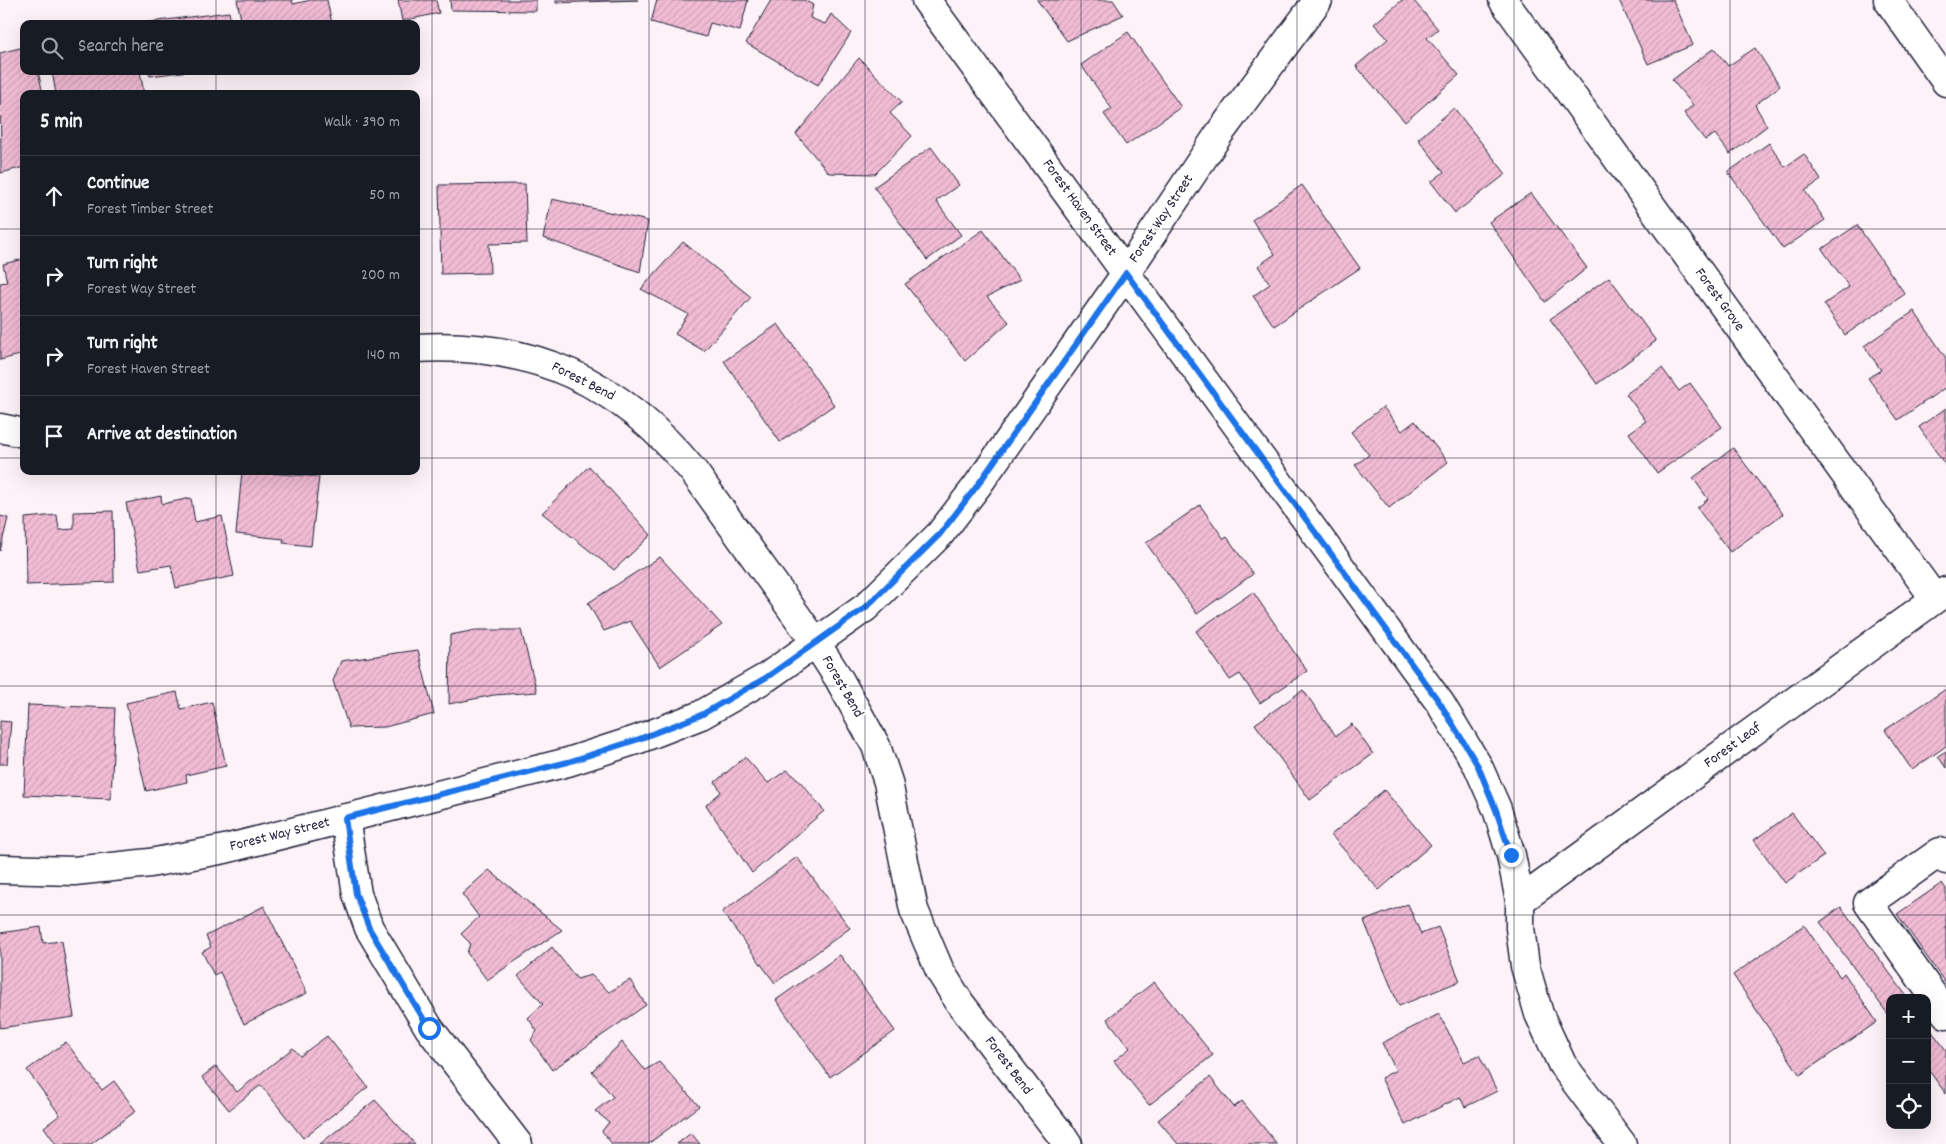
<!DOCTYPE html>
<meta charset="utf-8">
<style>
:root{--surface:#171b24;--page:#20242c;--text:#f1f3f6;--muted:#9ea1a6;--line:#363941}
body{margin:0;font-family:Dekko,sans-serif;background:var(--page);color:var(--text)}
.controls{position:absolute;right:15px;bottom:15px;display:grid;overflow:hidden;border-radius:10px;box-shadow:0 5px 20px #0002}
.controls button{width:45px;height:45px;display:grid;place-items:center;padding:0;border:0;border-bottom:1px solid var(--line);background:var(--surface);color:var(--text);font:25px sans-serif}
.stop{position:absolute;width:15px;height:15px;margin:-11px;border:4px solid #1a73e8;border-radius:50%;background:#fff}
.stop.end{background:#1a73e8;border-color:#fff;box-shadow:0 1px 5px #0008}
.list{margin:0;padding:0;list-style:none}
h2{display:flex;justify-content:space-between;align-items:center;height:65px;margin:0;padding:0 20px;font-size:21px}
h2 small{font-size:16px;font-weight:400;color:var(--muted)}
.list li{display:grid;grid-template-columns:32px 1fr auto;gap:15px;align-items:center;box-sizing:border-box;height:80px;padding:0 20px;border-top:1px solid var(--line)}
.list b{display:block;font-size:19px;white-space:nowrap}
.list p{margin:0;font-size:16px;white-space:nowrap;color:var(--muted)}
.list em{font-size:16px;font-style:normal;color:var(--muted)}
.icon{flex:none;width:28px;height:28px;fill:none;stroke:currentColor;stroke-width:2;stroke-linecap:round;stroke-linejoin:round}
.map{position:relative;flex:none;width:1946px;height:1144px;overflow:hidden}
.search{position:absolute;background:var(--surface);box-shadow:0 5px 20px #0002;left:20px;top:20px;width:400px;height:55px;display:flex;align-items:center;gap:12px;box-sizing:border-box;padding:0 18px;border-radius:10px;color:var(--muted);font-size:19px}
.panel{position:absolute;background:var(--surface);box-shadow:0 5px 20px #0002;left:20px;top:90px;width:400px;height:385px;border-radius:10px}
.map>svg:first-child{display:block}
</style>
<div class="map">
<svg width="1946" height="1144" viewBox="0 0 1946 1144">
<defs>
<pattern id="building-hatch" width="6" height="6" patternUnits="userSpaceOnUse" patternTransform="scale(1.25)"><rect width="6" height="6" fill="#f2bcd5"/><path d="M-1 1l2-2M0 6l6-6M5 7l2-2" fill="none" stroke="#cfa1b8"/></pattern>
</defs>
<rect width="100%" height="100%" fill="#fcf2f7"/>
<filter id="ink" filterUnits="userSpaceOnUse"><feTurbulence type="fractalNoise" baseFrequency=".02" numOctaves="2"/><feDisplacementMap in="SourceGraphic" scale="10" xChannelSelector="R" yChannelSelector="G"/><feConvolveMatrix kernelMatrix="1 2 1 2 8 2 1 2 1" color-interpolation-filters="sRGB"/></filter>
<g filter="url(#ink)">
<path fill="url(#building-hatch)" stroke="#22223b" d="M 237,0 L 292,0 L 293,4 L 311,0 L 327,0 L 332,24 L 242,24 Z
M 398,0 L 436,0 L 439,13 L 402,21 Z
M 450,0 L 536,0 L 536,11 L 451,10 Z
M 556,0 L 638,0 L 556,3 Z
M 657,0 L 748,0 L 740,31 L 710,23 L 706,37 L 651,22 Z
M 771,0 L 804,0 L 813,5 L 810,18 L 825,24 L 831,14 L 851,33 L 818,85 L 746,43 Z
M 1037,0 L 1113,0 L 1123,15 L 1067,41 Z
M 1402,0 L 1413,0 L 1438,29 L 1427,38 L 1459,75 L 1405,122 L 1356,66 L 1388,39 L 1374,24 Z
M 1619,0 L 1673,0 L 1693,45 L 1648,64 Z
M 229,12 L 231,24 L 142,23 Z
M 1128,32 L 1181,107 L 1126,145 L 1104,114 L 1112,109 L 1081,65 Z
M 24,47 L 24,71 L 38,71 L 43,94 L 24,94 L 24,167 L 1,173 L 0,53 Z
M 1714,48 L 1728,66 L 1755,48 L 1780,86 L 1755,105 L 1767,126 L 1730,154 L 1715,134 L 1705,140 L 1684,113 L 1693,105 L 1672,80 Z
M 859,58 L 902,102 L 890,113 L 912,136 L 875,174 L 829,173 L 796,134 Z
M 52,71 L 140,71 L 144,94 L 56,94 Z
M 149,71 L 190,71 L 150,76 Z
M 1454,108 L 1506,174 L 1455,213 L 1431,182 L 1444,172 L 1418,139 Z
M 1769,143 L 1785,167 L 1804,154 L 1821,180 L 1805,191 L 1825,220 L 1783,249 L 1728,172 Z
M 931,147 L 959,185 L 936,201 L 961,235 L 927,260 L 874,187 Z
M 525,184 L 527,243 L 489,244 L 490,273 L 441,274 L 439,185 Z
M 1302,185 L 1360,268 L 1274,326 L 1253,296 L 1270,284 L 1258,266 L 1275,254 L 1252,220 Z
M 1531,193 L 1587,268 L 1545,302 L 1489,222 Z
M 552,199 L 648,221 L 640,272 L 543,238 Z
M 1857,225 L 1905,294 L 1845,335 L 1824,304 L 1849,287 L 1822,249 Z
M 983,230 L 1020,280 L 987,297 L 1009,322 L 965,361 L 905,284 Z
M 683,242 L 751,297 L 704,351 L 675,334 L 688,314 L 641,289 Z
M 24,259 L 24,354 L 0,360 L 0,283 L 7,282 L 3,264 Z
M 1609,277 L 1656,341 L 1597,384 L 1550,319 Z
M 1914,311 L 1946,358 L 1946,387 L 1898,420 L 1868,378 L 1881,370 L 1864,346 Z
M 778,324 L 834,405 L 780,442 L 724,361 Z
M 1662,368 L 1679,391 L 1690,383 L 1722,427 L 1657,473 L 1629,433 L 1646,421 L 1626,394 Z
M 1383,407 L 1402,431 L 1415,421 L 1448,462 L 1389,508 L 1355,465 L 1369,455 L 1351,432 Z
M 1946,408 L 1946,466 L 1919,427 Z
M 1733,448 L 1783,514 L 1730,552 L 1697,508 L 1708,499 L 1693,478 Z
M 589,466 L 651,535 L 614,570 L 542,513 Z
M 242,471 L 319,477 L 311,546 L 283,543 L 284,539 L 236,534 Z
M 161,496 L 162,504 L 191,498 L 195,522 L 222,516 L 234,576 L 176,588 L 171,565 L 140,570 L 126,503 Z
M 1200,505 L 1224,539 L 1227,537 L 1253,574 L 1197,614 L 1146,543 Z
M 113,511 L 114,582 L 26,585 L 25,518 L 57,515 L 59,530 L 74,529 L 74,512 Z
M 0,516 L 8,518 L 0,551 Z
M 660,557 L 722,625 L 660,667 L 630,621 L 604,631 L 588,603 Z
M 1253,592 L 1307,671 L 1260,703 L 1240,674 L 1230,680 L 1196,631 Z
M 476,630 L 521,630 L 537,692 L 494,695 L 449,704 L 450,635 Z
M 418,650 L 434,714 L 385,727 L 349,728 L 333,681 L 341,661 Z
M 1946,689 L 1946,746 L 1912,770 L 1885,730 Z
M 1303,690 L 1336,736 L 1352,724 L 1373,754 L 1310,800 L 1255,724 Z
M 177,692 L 181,709 L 212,702 L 226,766 L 186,775 L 187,782 L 146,791 L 126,703 Z
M 28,705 L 115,708 L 111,799 L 24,795 Z
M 0,721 L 11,722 L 7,764 L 0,764 Z
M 1946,751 L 1946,768 L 1938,756 Z
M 745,757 L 768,783 L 787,770 L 799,780 L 824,811 L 752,873 L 706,805 L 721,792 L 715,782 Z
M 1384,790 L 1431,845 L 1379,890 L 1331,835 Z
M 1792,813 L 1824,856 L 1785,883 L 1754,840 Z
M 797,857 L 850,928 L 775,983 L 722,912 Z
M 489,870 L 562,930 L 487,980 L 467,953 L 470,943 L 461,934 L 479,917 L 462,894 Z
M 1942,883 L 1946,889 L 1946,984 L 1897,914 Z
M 1408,904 L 1421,934 L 1438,927 L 1460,981 L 1399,1006 L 1364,921 Z
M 264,906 L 307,993 L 244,1024 L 220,972 L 214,975 L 202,952 L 211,947 L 206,936 Z
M 1841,907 L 1908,998 L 1890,998 L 1890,1017 L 1820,922 Z
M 1804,925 L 1840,977 L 1844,973 L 1877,1022 L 1800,1075 L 1733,975 Z
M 41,927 L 43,943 L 62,941 L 74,1017 L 0,1028 L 0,933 Z
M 552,947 L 577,979 L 591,975 L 609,992 L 630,980 L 646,1005 L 552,1070 L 531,1040 L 537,1031 L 528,1018 L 543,1004 L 518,976 Z
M 840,955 L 895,1031 L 830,1077 L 776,1000 Z
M 1154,982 L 1213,1055 L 1149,1105 L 1114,1061 L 1130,1048 L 1107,1019 Z
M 1439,1014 L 1464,1062 L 1479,1055 L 1497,1091 L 1465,1107 L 1460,1097 L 1405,1125 L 1381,1078 L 1396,1070 L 1382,1043 Z
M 1927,1025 L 1946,1050 L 1946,1094 L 1927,1068 Z
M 327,1036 L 368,1087 L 303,1138 L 261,1085 L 229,1110 L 202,1077 L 216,1066 L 237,1092 L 293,1048 L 300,1056 Z
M 66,1042 L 102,1090 L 114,1081 L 136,1111 L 91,1144 L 56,1144 L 44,1127 L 60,1115 L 27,1070 Z
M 622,1042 L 645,1070 L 659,1062 L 699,1106 L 648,1144 L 612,1144 L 602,1131 L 609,1122 L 595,1111 L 613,1097 L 592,1071 Z
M 1210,1077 L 1234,1107 L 1242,1101 L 1277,1144 L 1178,1144 L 1158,1120 Z
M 375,1100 L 415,1144 L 320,1144 Z
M 691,1133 L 700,1144 L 677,1144 Z"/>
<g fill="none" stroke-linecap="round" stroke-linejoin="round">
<g stroke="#22223b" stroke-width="31">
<path id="minor" d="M 926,0 L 1440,703 L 1478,766 L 1497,809 L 1511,855 L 1520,901 L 1520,928 L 1525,966 L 1539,1014 L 1562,1064 L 1622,1144
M 1503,0 L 1935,599
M 416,348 C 533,341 620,382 694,472 L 816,643 L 839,679 L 876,746 L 888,782 L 914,910 L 940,971 L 960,1003 L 1068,1144
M 0,428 L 24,433
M 345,818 L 357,894 L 369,928 L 429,1028 L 518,1144
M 1946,860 L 1940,852 L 1868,903 L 1946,1014
M 0,869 L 74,871 L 150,863 L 225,849 L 568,762 L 639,739 L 701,715 L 767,677 L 866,607 L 940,534 L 977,486 L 1126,273 L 1219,134 L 1318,0
M 1520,901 L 1946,591"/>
</g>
<g stroke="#22223b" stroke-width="31">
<path id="major" d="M 1888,0 L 1946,82"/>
</g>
<use href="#minor" stroke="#fff" stroke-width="28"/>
<use href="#major" stroke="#fff" stroke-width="28"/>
</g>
</g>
<g fill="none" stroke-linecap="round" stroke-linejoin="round" filter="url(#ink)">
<path stroke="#1a73e8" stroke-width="6" d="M 429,1028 L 369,928 L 356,894 L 345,818 L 568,762 L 639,739 L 701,715 L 767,677 L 866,607 L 940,534 L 977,486 L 1126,273 L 1440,703 L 1478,766 L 1496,810 L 1511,855"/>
</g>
<path fill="none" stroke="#22223b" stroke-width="1" stroke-opacity="0.55" d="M 216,0 L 216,24M 432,0 L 432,1144M 649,0 L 649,1144M 865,0 L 865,1144M 1081,0 L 1081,1144M 1297,0 L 1297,1144M 1514,0 L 1514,1144M 1730,0 L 1730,1144M 216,71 L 216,94M 0,229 L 24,229M 416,229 L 1946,229M 0,458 L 24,458M 416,458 L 1946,458M 216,471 L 216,1144M 0,686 L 1946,686M 0,915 L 1946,915"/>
<g text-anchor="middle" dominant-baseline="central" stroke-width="4.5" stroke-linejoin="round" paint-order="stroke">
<g font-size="15" fill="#22223b" stroke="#fff">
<text transform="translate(1079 208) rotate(54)">Forest Haven Street</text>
<text transform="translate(1162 219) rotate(-56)">Forest Way Street</text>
<text transform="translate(1719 300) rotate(54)">Forest Grove</text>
<text transform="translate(583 382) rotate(27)">Forest Bend</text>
<text transform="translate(842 687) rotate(60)">Forest Bend</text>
<text transform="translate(1733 746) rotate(-36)">Forest Leaf</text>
<text transform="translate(280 835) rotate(-14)">Forest Way Street</text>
<text transform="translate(1008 1066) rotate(53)">Forest Bend</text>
</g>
</g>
</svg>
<div class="controls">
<button>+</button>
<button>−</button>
<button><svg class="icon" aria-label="locate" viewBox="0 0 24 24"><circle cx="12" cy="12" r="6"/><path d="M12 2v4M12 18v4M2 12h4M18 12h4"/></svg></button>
</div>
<div class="stop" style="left:429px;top:1028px"></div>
<div class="stop end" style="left:1511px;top:855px"></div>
<div class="search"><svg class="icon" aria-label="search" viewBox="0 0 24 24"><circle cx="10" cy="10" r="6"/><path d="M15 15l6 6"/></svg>Search here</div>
<section class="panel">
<h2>5 min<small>Walk · 390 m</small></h2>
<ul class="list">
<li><svg class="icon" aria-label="ahead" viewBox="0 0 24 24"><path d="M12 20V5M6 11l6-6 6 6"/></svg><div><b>Continue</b><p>Forest Timber Street</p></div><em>50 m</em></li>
<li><svg class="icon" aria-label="right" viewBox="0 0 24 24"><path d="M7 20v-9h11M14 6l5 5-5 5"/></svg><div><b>Turn right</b><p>Forest Way Street</p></div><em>200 m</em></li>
<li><svg class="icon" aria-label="right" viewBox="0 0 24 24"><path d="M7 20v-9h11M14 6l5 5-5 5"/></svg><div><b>Turn right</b><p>Forest Haven Street</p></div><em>140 m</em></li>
<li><svg class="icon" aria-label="arrive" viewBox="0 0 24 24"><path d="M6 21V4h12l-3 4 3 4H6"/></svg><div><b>Arrive at destination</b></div></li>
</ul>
</section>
</div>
